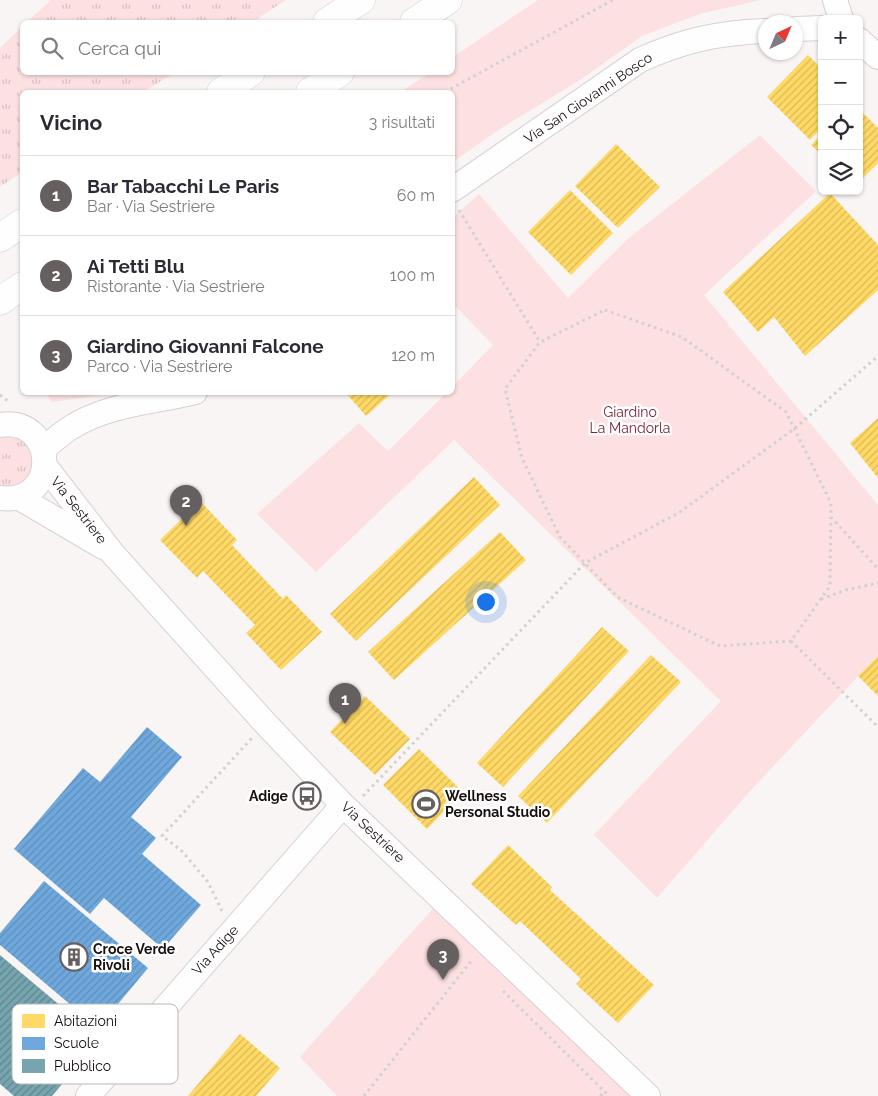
<!DOCTYPE html>
<html lang="it">
<meta charset="utf-8">
<style>
:root{--surface:#fff;--page:#f2f2f3;--text:#2b2b33;--muted:#7c7c81;--line:#e1e1e2;--accent:#665f60}
body{margin:0;font-family:Raleway,sans-serif;background:var(--page);color:var(--text)}
.controls{position:absolute;right:15px;top:15px;display:grid;overflow:hidden;border-radius:8px;box-shadow:0 1px 4px #0004}
.controls button{width:45px;height:45px;display:grid;place-items:center;padding:0;border:0;border-bottom:1px solid var(--line);background:var(--surface);color:var(--text);font:25px sans-serif}
.compass{position:absolute;left:758px;top:15px;width:45px;height:45px;border-radius:50%;background:var(--surface);box-shadow:0 1px 4px #0004;rotate:44deg}
.you{position:absolute;left:485px;top:601px;width:18px;height:18px;margin:-12px;border:4px solid #fff;border-radius:50%;background:#1a73e8;box-shadow:0 0 0 8px #1a73e833}
.badge{display:grid;place-items:center;width:32px;height:32px;border-radius:50%;background:var(--accent);color:#fff;font-size:16px;font-weight:700}
.pin{position:absolute;translate:-50% -41px;filter:drop-shadow(0 1px 2px #0008)}
.pin::after{content:'';position:absolute;top:26px;width:18px;height:15px;background:inherit;clip-path:polygon(0 0,100% 0,50% 100%)}
.list{margin:0;padding:0;list-style:none}
h2{display:flex;justify-content:space-between;align-items:center;height:65px;margin:0;padding:0 20px;font-size:21px}
h2 small{font-size:16px;font-weight:400;color:var(--muted)}
.list li{display:grid;grid-template-columns:32px 1fr auto;gap:15px;align-items:center;box-sizing:border-box;height:80px;padding:0 20px;border-top:1px solid var(--line)}
.list b{display:block;font-size:19px;white-space:nowrap}
.list p{margin:0;font-size:16px;white-space:nowrap;color:var(--muted)}
.list em{font-size:16px;font-style:normal;color:var(--muted)}
.icon{flex:none;width:28px;height:28px;fill:none;stroke:currentColor;stroke-width:2;stroke-linecap:round;stroke-linejoin:round}
.map{position:relative;flex:none;width:878px;height:1096px;overflow:hidden}
.search{position:absolute;background:var(--surface);box-shadow:0 1px 4px #0004;left:20px;top:20px;width:435px;height:55px;display:flex;align-items:center;gap:12px;box-sizing:border-box;padding:0 18px;border-radius:8px;color:var(--muted);font-size:19px}
.panel{position:absolute;background:var(--surface);box-shadow:0 1px 4px #0004;left:20px;top:90px;width:435px;height:305px;border-radius:8px}
.map>svg:first-child{display:block}
</style>
<div class="map">
<svg width="878" height="1096" viewBox="0 0 878 1096">
<defs>
<pattern id="grass-tufts" width="24" height="20" patternUnits="userSpaceOnUse" patternTransform="scale(1.25)"><rect width="24" height="20" fill="#fce0e2"/><path d="M3 7l-1-3M5 7V3M7 7l1-3M15 17l-1-3M17 17v-4M19 17l1-3" fill="none" stroke="#d7bfc1"/></pattern>
<pattern id="homes-hatch" width="6" height="6" patternUnits="userSpaceOnUse" patternTransform="scale(1.25)"><rect width="6" height="6" fill="#ffd966"/><path d="M-1 1l2-2M0 6l6-6M5 7l2-2" fill="none" stroke="#dab957"/></pattern>
<pattern id="schools-hatch" width="6" height="6" patternUnits="userSpaceOnUse" patternTransform="scale(1.25)"><rect width="6" height="6" fill="#6fa8dc"/><path d="M-1 1l2-2M0 6l6-6M5 7l2-2" fill="none" stroke="#5f8fbc"/></pattern>
<pattern id="public-hatch" width="6" height="6" patternUnits="userSpaceOnUse" patternTransform="scale(1.25)"><rect width="6" height="6" fill="#76a5af"/><path d="M-1 1l2-2M0 6l6-6M5 7l2-2" fill="none" stroke="#60858d"/></pattern>
</defs>
<rect width="100%" height="100%" fill="#faf5f5"/>
<path fill="url(#grass-tufts)" d="M 51,0 L 286,0 L 252,22 L 27,22 Z
M 22,27 L 22,72 L 174,73 L 143,92 L 22,92 L 22,172 L 0,187 L 0,48 Z
M 0,437 L 18,437 L 25,442 L 34,457 L 31,474 L 19,486 L 0,487 Z"/>
<path fill="#fce0e2" d="M 538,0 L 760,0 L 700,14 L 642,36 L 580,80 L 500,129 L 453,162 L 452,92 L 400,92 L 430,73 L 452,72 L 453,57 Z
M 760,135 L 816,191 L 704,295 L 878,505 L 878,655 L 751,790 L 657,898 L 594,835 L 721,701 L 454,440 L 316,572 L 257,514 L 359,423 L 388,451 L 446,393 L 452,392 L 453,386 L 493,345 L 453,304 L 453,217 L 479,194 L 568,298 L 630,237 Z
M 46,393 L 115,393 L 52,402 Z
M 438,903 L 636,1096 L 337,1096 L 300,1057 Z"/>
<path fill="url(#homes-hatch)" d="M 808,55 L 822,69 L 822,127 L 810,140 L 767,97 Z
M 859,109 L 878,128 L 878,163 L 859,182 Z
M 822,134 L 822,155 L 811,145 Z
M 616,144 L 660,187 L 618,228 L 575,186 Z
M 570,190 L 613,233 L 571,275 L 528,232 Z
M 830,193 L 878,245 L 878,290 L 805,356 L 774,317 L 758,332 L 723,292 Z
M 345,392 L 393,392 L 366,416 Z
M 878,418 L 878,478 L 850,443 Z
M 474,477 L 500,505 L 356,641 L 330,614 Z
M 200,501 L 237,540 L 232,545 L 283,599 L 286,595 L 322,632 L 281,670 L 246,633 L 255,625 L 203,571 L 197,578 L 160,540 Z
M 500,532 L 526,560 L 394,680 L 368,652 Z
M 602,627 L 629,651 L 503,787 L 477,763 Z
M 651,655 L 681,682 L 547,823 L 518,796 Z
M 878,656 L 878,696 L 858,676 Z
M 365,696 L 410,739 L 375,775 L 330,732 Z
M 419,749 L 463,792 L 427,829 L 383,785 Z
M 508,845 L 552,887 L 550,890 L 654,985 L 618,1023 L 576,984 L 581,979 L 520,921 L 516,925 L 471,884 Z
M 240,1034 L 280,1068 L 256,1096 L 188,1096 Z"/>
<path fill="url(#schools-hatch)" d="M 147,727 L 182,757 L 131,817 L 156,838 L 142,854 L 201,905 L 163,949 L 104,898 L 90,914 L 14,849 L 83,768 L 100,782 Z
M 44,881 L 148,968 L 98,1028 L 0,945 L 0,933 Z"/>
<path fill="url(#public-hatch)" d="M 0,955 L 100,1039 L 52,1096 L 14,1096 L 0,1084 Z"/>
<g fill="none" stroke-linecap="round" stroke-linejoin="round">
<g stroke="#d8d0d1" stroke-width="26">
<path id="minor" d="M 835,0 L 841,19
M 796,29 L 822,28
M 859,40 L 878,57
M 452,190 L 640,60 C 684,40 718,33 766,31
M 0,425 C 58,416 60,506 0,498
M 43,449 C 52,442 61,434 70,428 C 107,404 154,402 195,392
M 45,466 L 113,554 L 265,723 L 343,805 L 648,1096
M 18,497 L 103,547
M 88,1096 L 343,805"/>
</g>
<g stroke="#d8d0d1" stroke-width="29">
<path id="motorway" d="M 327,22 L 361,0
M 414,22 L 448,0
M 221,92 L 251,72
M 310,92 L 340,72
M 0,238 L 22,223
M 0,301 L 22,286"/>
</g>
<path stroke="#d3d0d0" stroke-width="3" stroke-dasharray="2.5 4" stroke-linecap="butt" d="M 445,92 L 613,0
M 459,210 L 540,342
M 605,310 L 682,337 L 786,412 L 831,503 L 830,586 L 791,641 L 720,646 L 617,597 L 560,537 L 522,458 L 505,389 L 540,342 Z
M 0,395 L 9,402
M 831,517 L 878,569
M 821,599 L 846,590 L 878,583
M 791,641 L 878,727
M 363,796 L 585,563 L 680,512 L 794,429 L 878,356
M 222,911 L 208,882 L 181,850 L 162,836 L 252,738
M 503,991 L 609,1096
M 364,1096 L 472,960
M 601,1096 L 603,1091"/>
<use href="#minor" stroke="#fefefe" stroke-width="24"/>
<use href="#motorway" stroke="#fefefe" stroke-width="28"/>
</g>
<defs>
<g id="bus-ring" transform="scale(1.4375)"><circle r="9.5" fill="#fff" stroke="#665f60" stroke-width="1.5"/><path d="M-5-6H5V4H4V6H2V4H-2V6H-4V4H-5ZM-3.5-4V0h7V-4ZM-3.5 1.2v1.5H-2V1.2ZM2 1.2v1.5H3.5V1.2Z" fill="#665f60"/></g>
<g id="stadium-ring" transform="scale(1.4375)"><circle r="9.5" fill="#fff" stroke="#665f60" stroke-width="1.5"/><path d="M0-5a6.5 5 0 1 0 0 10a6.5 5 0 1 0 0-10ZM-3.5-1.8h7v3.6h-7Z" fill="#665f60"/></g>
<g id="building-ring" transform="scale(1.4375)"><circle r="9.5" fill="#fff" stroke="#665f60" stroke-width="1.5"/><path d="M-4-6H4V6H1V3H-1V6H-4ZM-2.5-4.3h1.7v1.8h-1.7ZM.8-4.3h1.7v1.8H.8ZM-2.5-1h1.7V.8h-1.7ZM.8-1h1.7V.8H.8Z" fill="#665f60"/></g>
</defs>
<g fill-rule="evenodd">
<use href="#bus-ring" x="307" y="796"/>
<use href="#stadium-ring" x="426" y="804"/>
<use href="#building-ring" x="74" y="957"/>
</g>
<g text-anchor="middle" dominant-baseline="central" stroke-width="5" stroke-linejoin="round" paint-order="stroke">
<g font-size="14" fill="#170e0f" stroke="#fff">
<text transform="translate(588 98) rotate(-34)">Via San Giovanni Bosco</text>
<text transform="translate(79 510) rotate(52)">Via Sestriere</text>
<text transform="translate(373 832) rotate(43)">Via Sestriere</text>
<text transform="translate(215 950) rotate(-48)">Via Adige</text>
</g>
<g font-size="14" fill="#7f2337" stroke="#fff">
<text x="630" y="412">Giardino<tspan x="630" dy="16">La Mandorla</tspan></text>
</g>
<g font-size="14" font-weight="bold" fill="#170e0f" stroke="#fff" text-anchor="start">
<text x="288" y="796" text-anchor="end">Adige</text>
<text x="445" y="796">Wellness<tspan x="445" dy="16">Personal Studio</tspan></text>
<text x="93" y="949">Croce Verde<tspan x="93" dy="16">Rivoli</tspan></text>
</g>
</g>
<rect x="12" y="1004" width="166" height="80" rx="8" fill="#fff" stroke="#b9b7b7" stroke-width="1"/>
<rect x="22" y="1014" width="23" height="14" fill="#ffd966"/>
<rect x="22" y="1037" width="23" height="13" fill="#6fa8dc"/>
<rect x="22" y="1059" width="23" height="14" fill="#76a5af"/>
<g font-size="14" fill="#170e0f">
<text x="54" y="1026">Abitazioni</text>
<text x="54" y="1048">Scuole</text>
<text x="54" y="1071">Pubblico</text>
</g>
</svg>
<div class="controls">
<button>+</button>
<button>−</button>
<button><svg class="icon" aria-label="locate" viewBox="0 0 24 24"><circle cx="12" cy="12" r="6"/><path d="M12 2v4M12 18v4M2 12h4M18 12h4"/></svg></button>
<button><svg class="icon" aria-label="layers" viewBox="0 0 24 24"><path d="M12 4l9 5-9 5-9-5zM3 14l9 5 9-5"/></svg></button>
</div>
<svg class="compass" viewBox="-18 -18 36 36"><path d="M0-13l5 13h-10z" fill="#e53935"/><path d="M0 13l5-13h-10z" fill="#7c7c81"/></svg>
<div class="you"></div>
<div class="pin badge" style="left:345px;top:724px">1</div>
<div class="pin badge" style="left:186px;top:526px">2</div>
<div class="pin badge" style="left:443px;top:980px">3</div>
<div class="search"><svg class="icon" aria-label="search" viewBox="0 0 24 24"><circle cx="10" cy="10" r="6"/><path d="M15 15l6 6"/></svg>Cerca qui</div>
<section class="panel">
<h2>Vicino<small>3 risultati</small></h2>
<ul class="list">
<li><span class="badge">1</span><div><b>Bar Tabacchi Le Paris</b><p>Bar · Via Sestriere</p></div><em>60 m</em></li>
<li><span class="badge">2</span><div><b>Ai Tetti Blu</b><p>Ristorante · Via Sestriere</p></div><em>100 m</em></li>
<li><span class="badge">3</span><div><b>Giardino Giovanni Falcone</b><p>Parco · Via Sestriere</p></div><em>120 m</em></li>
</ul>
</section>
</div>
